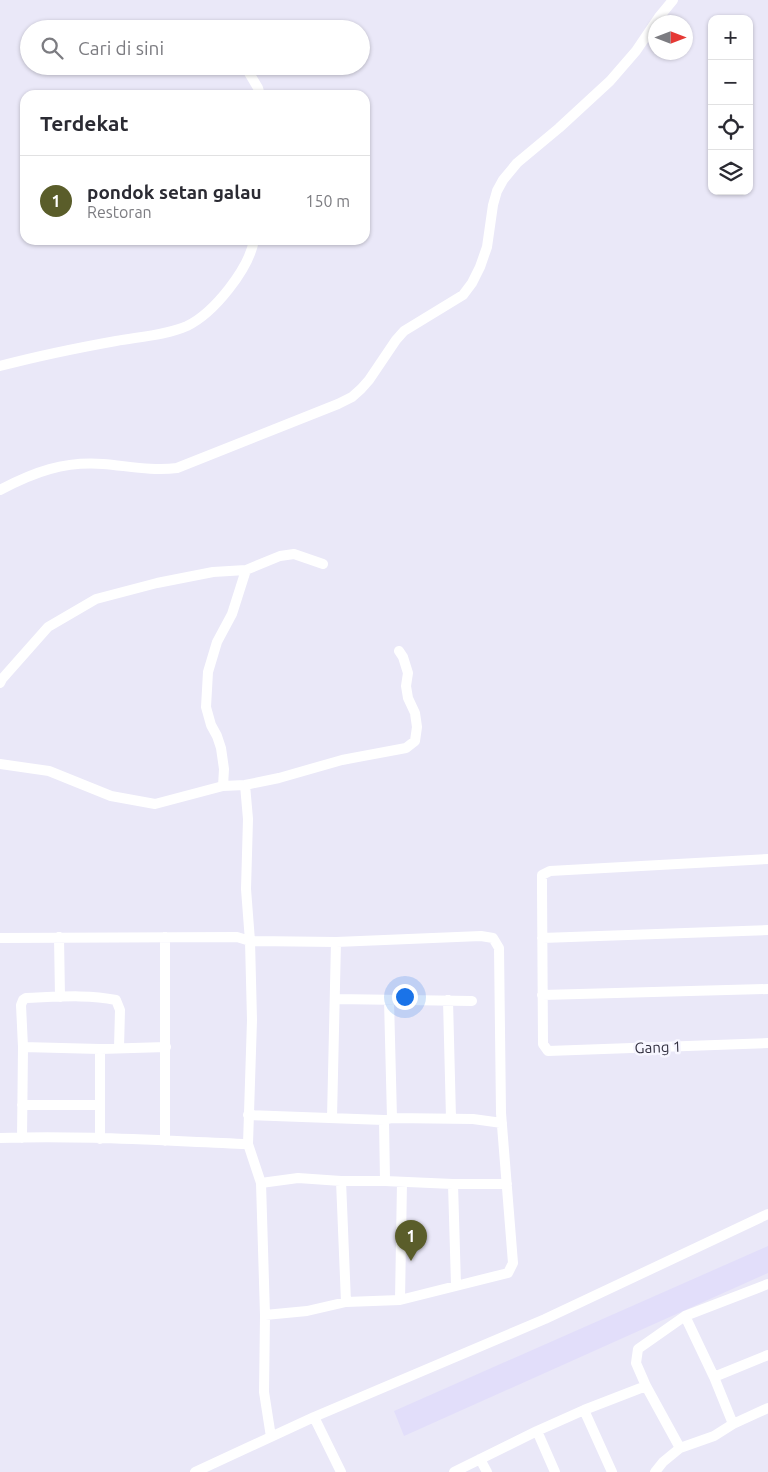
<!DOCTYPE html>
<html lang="id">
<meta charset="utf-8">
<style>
:root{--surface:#fff;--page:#f2f2f3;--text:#2b2b33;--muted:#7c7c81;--line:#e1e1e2;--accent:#5a5d2a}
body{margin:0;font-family:Ubuntu,sans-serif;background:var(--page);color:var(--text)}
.controls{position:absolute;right:15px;top:15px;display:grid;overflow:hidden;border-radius:10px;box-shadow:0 1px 4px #0004}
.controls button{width:45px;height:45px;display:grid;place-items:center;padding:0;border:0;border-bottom:1px solid var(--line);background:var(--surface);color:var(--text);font:25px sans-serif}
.compass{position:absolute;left:648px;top:15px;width:45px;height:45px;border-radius:50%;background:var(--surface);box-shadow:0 1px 4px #0004;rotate:90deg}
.you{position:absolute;left:404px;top:996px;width:18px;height:18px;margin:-12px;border:4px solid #fff;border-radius:50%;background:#1a73e8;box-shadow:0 0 0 8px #1a73e833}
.badge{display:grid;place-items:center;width:32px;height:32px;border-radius:50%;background:var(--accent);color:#fff;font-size:16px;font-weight:700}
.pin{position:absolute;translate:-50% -41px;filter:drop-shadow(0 1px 2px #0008)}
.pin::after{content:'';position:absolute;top:26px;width:18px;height:15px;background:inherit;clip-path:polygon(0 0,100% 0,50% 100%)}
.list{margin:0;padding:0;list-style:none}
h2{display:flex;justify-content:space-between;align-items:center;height:65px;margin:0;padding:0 20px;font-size:21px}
h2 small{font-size:16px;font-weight:400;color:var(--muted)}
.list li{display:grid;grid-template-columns:32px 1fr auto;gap:15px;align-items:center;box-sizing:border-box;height:90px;padding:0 20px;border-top:1px solid var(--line)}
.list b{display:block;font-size:19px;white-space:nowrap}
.list p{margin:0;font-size:16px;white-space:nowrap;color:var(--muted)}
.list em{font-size:16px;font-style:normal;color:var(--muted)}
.icon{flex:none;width:28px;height:28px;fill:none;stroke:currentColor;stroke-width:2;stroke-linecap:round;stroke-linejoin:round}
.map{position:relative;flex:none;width:768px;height:1472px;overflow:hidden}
.search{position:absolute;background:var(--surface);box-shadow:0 1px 4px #0004;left:20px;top:20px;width:350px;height:55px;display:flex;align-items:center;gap:12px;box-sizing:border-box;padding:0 18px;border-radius:28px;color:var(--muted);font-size:19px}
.panel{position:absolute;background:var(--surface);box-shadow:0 1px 4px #0004;left:20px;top:90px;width:350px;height:155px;border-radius:15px}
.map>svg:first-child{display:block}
</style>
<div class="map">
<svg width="768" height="1472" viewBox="0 0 768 1472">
<rect width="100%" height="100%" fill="#eae8f8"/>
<path fill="#e2defa" d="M 768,1246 L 768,1273 L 404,1436 L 394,1411 Z"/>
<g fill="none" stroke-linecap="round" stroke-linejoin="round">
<path stroke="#fff" stroke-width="10" d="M 245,66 L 258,88 L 260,95
M 0,366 C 38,356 77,348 116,341 C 138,337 167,335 187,326 C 214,313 249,269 254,240
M 0,490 C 34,472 64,461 103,464 C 128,466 152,471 177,468 L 338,404 L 352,397 L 361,389 L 369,380 L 396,340 L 404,331 L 463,295 L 472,283 L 480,267 L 487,247 L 493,205 L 497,191 L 503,180 L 517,163 L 559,128 L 610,81 L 636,51 L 659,17 L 673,0
M 0,683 L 2,679 L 48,627 L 96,599 L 157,583 L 213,572 L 246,570 L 280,556 L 294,554 L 323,564
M 0,764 L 49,771 L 111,796 L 155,804 L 223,786 L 245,785 L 279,778 L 342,760 L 406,748 L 415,741 L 417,727 L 415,713 L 408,698 L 406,686 L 408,673 L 403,657 L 399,651
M 245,785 L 248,819 L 246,889 L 250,941 L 252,1020 L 248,1144 L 261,1183 L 265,1315 L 264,1392 L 271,1437
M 223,786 L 224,769 L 221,748 L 217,736 L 211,725 L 206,707 L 208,672 L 217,642 L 232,614 L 246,570
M 768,859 L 550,871 L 542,875 L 542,888 L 543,1044 L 548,1051 L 768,1043
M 59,937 L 60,997
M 165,937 L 165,1141
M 0,938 L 237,937 L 250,941 L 336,942 L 481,936 L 493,938 L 499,948 L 501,1113 L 513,1263 L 508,1273 L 400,1300 L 346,1302 L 307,1311 L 265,1315
M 542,938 L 768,930
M 542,995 L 768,989
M 335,999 L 472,1001
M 389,1000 L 392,1118
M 448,1000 L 451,1118
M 23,1047 L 100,1049 L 166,1047
M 100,1049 L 100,1139
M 22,1105 L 99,1105
M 248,1115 L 384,1120 L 392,1118 L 473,1119 L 502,1123
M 332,1118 L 336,942
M 384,1120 L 385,1181
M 0,1138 C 82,1135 166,1141 248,1144
M 22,1138 L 23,1047 L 21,1005 L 23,1000 L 26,998 C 56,997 87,994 116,1000 L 120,1010 L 119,1048
M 341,1181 L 346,1302
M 261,1183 L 298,1178 L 341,1181 L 385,1181 L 453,1184 L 507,1184
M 453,1184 L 456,1285
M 400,1300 L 402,1182
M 685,1316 L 714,1377 L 733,1424
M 714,1377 L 768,1355
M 646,1386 L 680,1448 L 663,1462 L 655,1472
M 584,1410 L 612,1472
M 314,1417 L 341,1472
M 537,1431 L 555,1472
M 680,1448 L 714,1436 L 733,1424 L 768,1408
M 480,1459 L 487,1472
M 195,1472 L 314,1417 L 545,1319 L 768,1214
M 454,1472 L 537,1431 L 584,1410 L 646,1386 L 636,1363 L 638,1349 L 685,1316 L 768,1284"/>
</g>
<g text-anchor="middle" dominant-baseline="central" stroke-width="5" stroke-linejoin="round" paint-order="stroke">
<g font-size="15" fill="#333140" stroke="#f7f6ff">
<text transform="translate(658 1047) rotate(-2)">Gang 1</text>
</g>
</g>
</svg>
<div class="controls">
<button>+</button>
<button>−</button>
<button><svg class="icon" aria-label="locate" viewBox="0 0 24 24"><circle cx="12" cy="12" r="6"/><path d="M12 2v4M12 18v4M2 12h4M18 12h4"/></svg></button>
<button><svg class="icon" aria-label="layers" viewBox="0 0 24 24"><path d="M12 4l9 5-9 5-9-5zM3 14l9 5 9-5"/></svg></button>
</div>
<svg class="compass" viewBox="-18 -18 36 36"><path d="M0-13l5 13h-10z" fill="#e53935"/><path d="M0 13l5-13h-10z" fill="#7c7c81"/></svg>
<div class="you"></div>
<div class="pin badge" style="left:411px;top:1261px">1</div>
<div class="search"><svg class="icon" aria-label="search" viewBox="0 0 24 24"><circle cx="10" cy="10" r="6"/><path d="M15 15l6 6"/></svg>Cari di sini</div>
<section class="panel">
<h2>Terdekat<small></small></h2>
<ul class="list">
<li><span class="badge">1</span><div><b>pondok setan galau</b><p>Restoran</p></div><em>150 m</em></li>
</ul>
</section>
</div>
